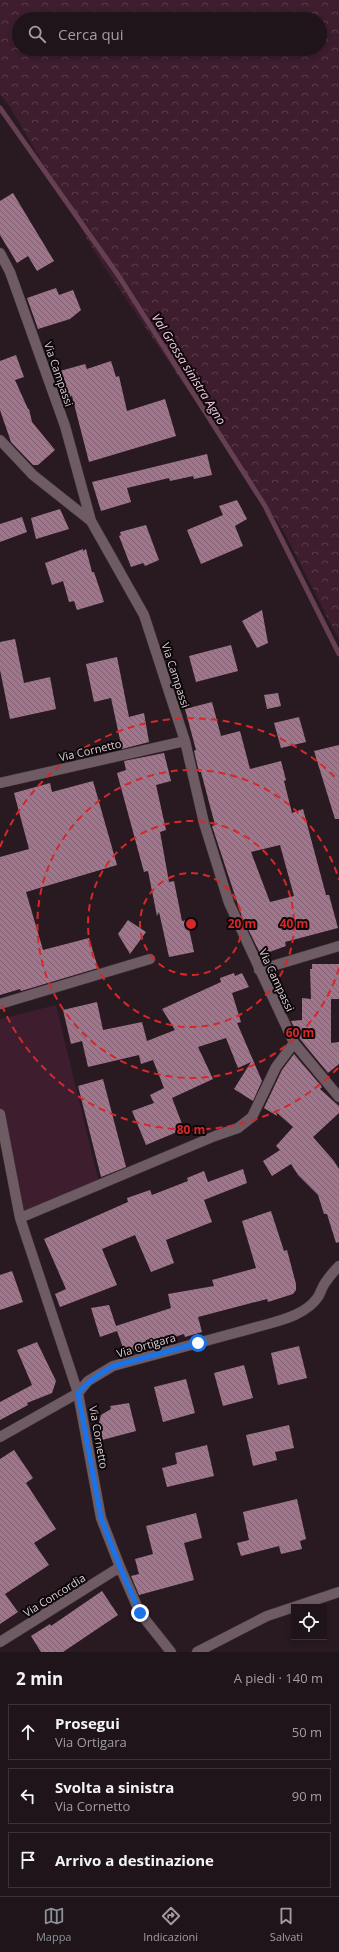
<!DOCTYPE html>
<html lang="it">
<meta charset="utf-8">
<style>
:root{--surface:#1f141a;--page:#2c2127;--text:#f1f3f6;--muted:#a19ea2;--line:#3c3339;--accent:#8c9099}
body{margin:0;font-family:"Open Sans",sans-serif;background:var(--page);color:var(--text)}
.controls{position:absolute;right:12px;bottom:12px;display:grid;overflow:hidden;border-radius:0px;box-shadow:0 2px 6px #0003}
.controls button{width:36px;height:36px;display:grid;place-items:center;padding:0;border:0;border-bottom:1px solid var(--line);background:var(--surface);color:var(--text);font:20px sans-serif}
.stop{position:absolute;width:12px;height:12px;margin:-9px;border:3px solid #1a73e8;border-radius:50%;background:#fff}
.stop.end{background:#1a73e8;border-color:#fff;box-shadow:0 1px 4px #0008}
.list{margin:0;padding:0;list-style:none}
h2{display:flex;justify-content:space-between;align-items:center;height:52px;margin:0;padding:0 16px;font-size:17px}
h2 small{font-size:13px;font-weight:400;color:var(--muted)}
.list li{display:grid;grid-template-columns:26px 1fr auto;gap:12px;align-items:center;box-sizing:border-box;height:56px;margin:0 8px 8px;padding:0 8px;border:1px solid var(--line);border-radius:0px}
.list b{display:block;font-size:15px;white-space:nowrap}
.list p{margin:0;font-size:13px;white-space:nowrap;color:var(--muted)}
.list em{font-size:13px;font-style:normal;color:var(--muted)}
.icon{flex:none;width:22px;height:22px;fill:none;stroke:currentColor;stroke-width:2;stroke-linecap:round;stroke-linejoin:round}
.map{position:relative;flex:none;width:339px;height:1652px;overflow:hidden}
.search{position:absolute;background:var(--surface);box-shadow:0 2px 6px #0003;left:12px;right:12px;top:12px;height:44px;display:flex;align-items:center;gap:10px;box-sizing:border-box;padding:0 14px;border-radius:22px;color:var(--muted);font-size:15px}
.sheet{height:244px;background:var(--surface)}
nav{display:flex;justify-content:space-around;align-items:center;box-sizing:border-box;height:56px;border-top:1px solid var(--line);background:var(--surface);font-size:11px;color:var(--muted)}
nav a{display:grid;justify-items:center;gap:2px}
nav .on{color:var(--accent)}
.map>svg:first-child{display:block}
</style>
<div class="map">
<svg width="339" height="1652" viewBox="0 0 339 1652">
<defs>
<pattern id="forest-crowns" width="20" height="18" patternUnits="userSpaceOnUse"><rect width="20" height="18" fill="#3d1d2e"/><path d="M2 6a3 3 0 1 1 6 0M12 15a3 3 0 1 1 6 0" fill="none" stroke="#583d4b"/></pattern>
<pattern id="building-back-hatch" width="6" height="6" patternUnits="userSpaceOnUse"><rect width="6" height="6" fill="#a1768c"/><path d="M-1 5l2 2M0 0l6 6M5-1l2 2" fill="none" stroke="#7f6271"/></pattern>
</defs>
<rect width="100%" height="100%" fill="#291a22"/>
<path fill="url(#forest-crowns)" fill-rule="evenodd" d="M 0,0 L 339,0 L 339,640 L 284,532 L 99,259 L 10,107 L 0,94 ZM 19,19 L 320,19 L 320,49 L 19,49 Z"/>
<path fill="#3d1d2e" d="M 56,1005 L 100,1187 L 22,1223 L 0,1129 L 0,1019 Z"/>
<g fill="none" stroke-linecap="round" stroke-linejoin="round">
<path stroke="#663f53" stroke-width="5" d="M 0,108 L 118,275 L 265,506 L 339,654"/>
</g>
<path fill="url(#building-back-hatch)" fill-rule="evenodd" d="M 13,193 L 54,261 L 37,271 L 28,256 L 17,263 L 0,235 L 0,201 Z
M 56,288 L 59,295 L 73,290 L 81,310 L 70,319 L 38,329 L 27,298 Z
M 16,355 L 24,377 L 15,380 L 28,409 L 29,409 L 32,422 L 55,450 L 38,465 L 33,465 L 11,442 L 0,410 L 0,361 Z
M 111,361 L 116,377 L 119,376 L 127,411 L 165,399 L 176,436 L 89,462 L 72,396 L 62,399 L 53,373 L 85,364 L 87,369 Z
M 207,454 L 212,475 L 194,479 L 193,476 L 170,481 L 169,478 L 127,488 L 131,502 L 101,511 L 92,482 Z
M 237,500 L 247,519 L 235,526 L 243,546 L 201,564 L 187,530 L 223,515 L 219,506 Z
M 60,509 L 69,529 L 36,539 L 31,518 Z
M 22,517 L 27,532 L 0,542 L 0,524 Z
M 146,525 L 159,560 L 145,566 L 143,563 L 131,567 L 119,536 L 121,535 L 120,532 Z
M 83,549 L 83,551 L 86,549 L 92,572 L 94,572 L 104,602 L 77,610 L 74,601 L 69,602 L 63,581 L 52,585 L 45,563 Z
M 262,610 L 268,643 L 257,648 L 242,621 Z
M 15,639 L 24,683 L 50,677 L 56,709 L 10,719 L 0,670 L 0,642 Z
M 231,645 L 238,671 L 196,682 L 189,656 Z
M 117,657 L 129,717 L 144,713 L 149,742 L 122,749 L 111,698 L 94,702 L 86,664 Z
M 278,693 L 281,706 L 267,709 L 264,695 Z
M 212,702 L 221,736 L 240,731 L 250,769 L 281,761 L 286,780 L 284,781 L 292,813 L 303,809 L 326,895 L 329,895 L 338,928 L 285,942 L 286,946 L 261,955 L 242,917 L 212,826 L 215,825 L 201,772 L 199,772 L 194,751 L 196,750 L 185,709 ZM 280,845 L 294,896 L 270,902 L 251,852 Z
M 299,717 L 306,742 L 281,748 L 274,723 Z
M 339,745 L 339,819 L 335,819 L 314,751 Z
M 164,753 L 171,781 L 156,785 L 166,830 L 160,832 L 169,882 L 174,881 L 182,921 L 187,920 L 194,952 L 169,957 L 159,912 L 157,916 L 148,871 L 144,872 L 117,773 L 126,770 L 124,761 Z
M 93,781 L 117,865 L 26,892 L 43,950 L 89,938 L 98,968 L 21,991 L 20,989 L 0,995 L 0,857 L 29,849 L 14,793 L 50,783 L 52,792 Z
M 128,920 L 146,932 L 130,954 L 118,934 Z
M 312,964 L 339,964 L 339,999 L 331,999 L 331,1043 L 339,1042 L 339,1064 L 328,1073 L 300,1039 L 291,1021 L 302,1020 L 302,998 L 311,999 L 310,969 L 312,969 Z
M 234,973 L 235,976 L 242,973 L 249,987 L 232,993 L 241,1022 L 237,1023 L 262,1081 L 253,1101 L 234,1089 L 251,1062 L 238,1068 L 226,1038 L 198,1047 L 213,1079 L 172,1098 L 184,1129 L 146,1145 L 132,1111 L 154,1103 L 150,1095 L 164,1088 L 153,1060 L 141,1064 L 139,1055 L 88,1067 L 82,1041 L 71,1044 L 63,1010 L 97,1002 L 103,1030 L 142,1022 L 147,1041 L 175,1030 L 162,1009 L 221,982 L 220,978 Z
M 294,1054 L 322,1087 L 320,1089 L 339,1106 L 339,1113 L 313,1137 L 334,1161 L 339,1169 L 339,1242 L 336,1243 L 327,1214 L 324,1214 L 318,1195 L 298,1175 L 291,1164 L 272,1176 L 263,1161 L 280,1150 L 276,1146 L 293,1127 L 276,1112 L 277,1116 L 264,1108 L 282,1070 Z
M 103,1079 L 126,1167 L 101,1177 L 78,1086 Z
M 243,1169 L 247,1183 L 204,1200 L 212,1222 L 166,1240 L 174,1263 L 151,1272 L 135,1235 L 102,1249 L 117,1285 L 60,1307 L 55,1294 L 66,1289 L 44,1239 L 128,1202 L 127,1198 L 150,1190 L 152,1195 L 188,1181 L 187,1178 L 204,1171 L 208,1182 Z
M 271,1211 L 284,1251 L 287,1250 L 296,1284 L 296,1290 L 293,1294 L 268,1302 L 267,1299 L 198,1317 L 202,1332 L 185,1337 L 184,1334 L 125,1353 L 117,1331 L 100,1337 L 91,1308 L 109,1305 L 116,1326 L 171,1308 L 168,1294 L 214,1286 L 212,1280 L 256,1268 L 242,1221 Z
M 12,1271 L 23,1302 L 0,1310 L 0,1275 Z
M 37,1342 L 56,1381 L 52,1393 L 27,1403 L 28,1405 L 0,1420 L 0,1402 L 32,1385 L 17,1350 Z
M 299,1346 L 307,1378 L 278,1385 L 271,1353 Z
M 244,1365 L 253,1398 L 223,1406 L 214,1373 Z
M 186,1379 L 195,1413 L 163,1422 L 154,1387 Z
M 129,1403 L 136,1431 L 102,1440 L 99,1423 L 101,1415 L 111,1409 L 110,1406 Z
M 289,1425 L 294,1448 L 275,1452 L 277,1460 L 253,1466 L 246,1435 Z
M 207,1445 L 214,1476 L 167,1487 L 162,1468 L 177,1464 L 175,1453 Z
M 14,1450 L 33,1478 L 26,1483 L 56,1529 L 34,1543 L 49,1565 L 5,1594 L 18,1612 L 0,1624 L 0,1459 Z
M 297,1499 L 306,1539 L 300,1541 L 302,1549 L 281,1554 L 279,1546 L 241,1556 L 237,1543 L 249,1540 L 243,1512 Z
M 196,1513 L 202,1538 L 184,1543 L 194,1580 L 139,1595 L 131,1576 L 139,1574 L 135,1559 L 153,1554 L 146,1526 Z
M 102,1591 L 118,1615 L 63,1652 L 41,1652 L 31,1636 L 50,1624 L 51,1626 Z"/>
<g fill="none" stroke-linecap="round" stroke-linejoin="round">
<g stroke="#41353b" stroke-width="11">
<path id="minor" d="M 0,253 L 10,272 L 65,426 L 91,521 L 144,615 L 185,741 L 204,823 L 229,903 L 294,1043 L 339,1097
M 0,440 L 33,475 L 91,521
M 0,783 L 185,741
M 259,970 L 339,946
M 0,1004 L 150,959
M 0,1114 L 20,1218 L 78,1393 L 101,1518 L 120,1567 L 140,1613 L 171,1652
M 20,1218 L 215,1136 L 238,1128 L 252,1117 L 276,1067 L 294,1043
M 0,1437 L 78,1393 L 88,1381 L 113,1366 L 268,1324 C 286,1319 307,1313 318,1297 C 321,1292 322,1287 325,1283 C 329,1277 334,1271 339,1266
M 0,1642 L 120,1567
M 197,1652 L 267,1616 L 339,1592"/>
</g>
<use href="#minor" stroke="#6e5b64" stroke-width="10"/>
</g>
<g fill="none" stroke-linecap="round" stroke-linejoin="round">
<path stroke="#1a73e8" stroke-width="5" d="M 140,1613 L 120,1567 L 101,1518 L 78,1393 C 89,1381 99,1373 114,1366 L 198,1343"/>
</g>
<g fill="none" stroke="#d62828" stroke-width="2" stroke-dasharray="7 5">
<circle cx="191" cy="924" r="51"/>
<circle cx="191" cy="924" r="103"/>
<path d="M339 968A154 154 0 1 1 339 880"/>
<path d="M338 1068A206 206 0 0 1 0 1001M0 847A206 206 0 0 1 338 780"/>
</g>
<g text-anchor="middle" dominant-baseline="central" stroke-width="4" stroke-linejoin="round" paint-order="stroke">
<g font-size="11" fill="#d9ced3" stroke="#0d070a">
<text transform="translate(59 374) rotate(71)">Via Campassi</text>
<text transform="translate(176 675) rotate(72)">Via Campassi</text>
<text transform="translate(90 750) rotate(-13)">Via Cornetto</text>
<text transform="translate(277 980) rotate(65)">Via Campassi</text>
<text transform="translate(146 1345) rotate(-16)">Via Ortigara</text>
<text transform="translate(99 1437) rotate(80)">Via Cornetto</text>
<text transform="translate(54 1595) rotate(-32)">Via Concordia</text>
</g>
<g font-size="12" font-style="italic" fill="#f8cde2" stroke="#0d070a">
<text transform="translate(189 369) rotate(58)">Val Grossa sinistra Agno</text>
</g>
</g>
<circle cx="191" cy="924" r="6" fill="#d62828" stroke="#0d070a" stroke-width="2"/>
<g font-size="12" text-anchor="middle" font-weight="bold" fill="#d62828" stroke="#0d070a" stroke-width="4" stroke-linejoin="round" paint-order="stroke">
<text x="242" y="928">20 m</text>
<text x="294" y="928">40 m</text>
<text x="300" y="1037">60 m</text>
<text x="191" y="1134">80 m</text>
</g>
</svg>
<div class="controls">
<button><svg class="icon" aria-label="locate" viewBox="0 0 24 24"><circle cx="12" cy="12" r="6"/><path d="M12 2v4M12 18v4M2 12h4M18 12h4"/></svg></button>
</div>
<div class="stop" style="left:198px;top:1343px"></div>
<div class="stop end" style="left:140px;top:1613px"></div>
<div class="search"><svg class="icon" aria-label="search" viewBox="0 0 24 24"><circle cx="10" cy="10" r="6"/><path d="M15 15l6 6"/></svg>Cerca qui</div>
</div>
<section class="sheet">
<h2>2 min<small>A piedi · 140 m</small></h2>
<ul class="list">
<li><svg class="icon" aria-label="ahead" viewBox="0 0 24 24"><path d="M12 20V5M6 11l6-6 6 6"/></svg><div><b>Prosegui</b><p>Via Ortigara</p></div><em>50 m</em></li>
<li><svg class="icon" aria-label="left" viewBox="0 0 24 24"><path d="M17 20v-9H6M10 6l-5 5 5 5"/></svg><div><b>Svolta a sinistra</b><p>Via Cornetto</p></div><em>90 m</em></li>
<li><svg class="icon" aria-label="arrive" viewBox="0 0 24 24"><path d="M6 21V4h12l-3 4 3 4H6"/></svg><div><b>Arrivo a destinazione</b></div></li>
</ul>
</section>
<nav>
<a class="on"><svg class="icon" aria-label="map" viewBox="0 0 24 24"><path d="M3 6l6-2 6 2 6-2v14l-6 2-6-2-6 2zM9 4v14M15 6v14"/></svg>Mappa</a>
<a><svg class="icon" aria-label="directions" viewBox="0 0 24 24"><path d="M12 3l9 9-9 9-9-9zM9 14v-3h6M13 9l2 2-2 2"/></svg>Indicazioni</a>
<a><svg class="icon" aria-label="saved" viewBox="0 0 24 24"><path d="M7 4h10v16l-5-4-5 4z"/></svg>Salvati</a>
</nav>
